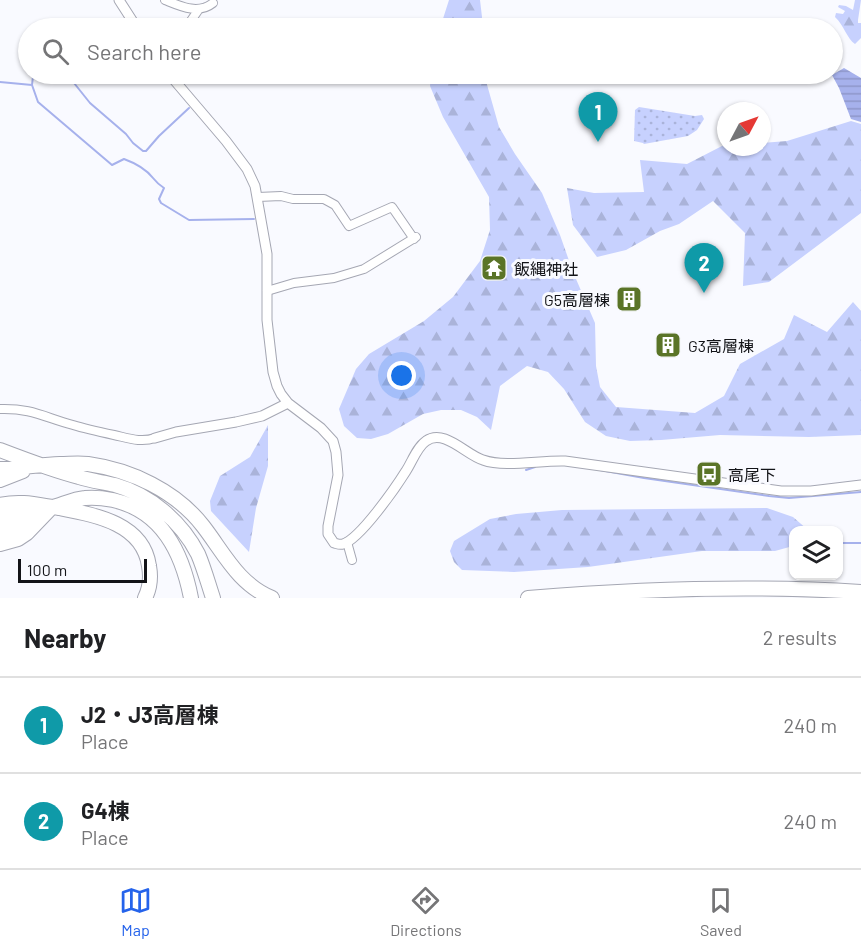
<!DOCTYPE html>
<meta charset="utf-8">
<style>
:root{--surface:#fff;--page:#f2f2f2;--text:#202124;--muted:#757577;--line:#e0e0e0;--accent:#2563eb}
body{margin:0;font-family:Barlow,"Noto Sans JP",sans-serif;background:var(--page);color:var(--text)}
.controls{position:absolute;right:18px;bottom:18px;display:grid;overflow:hidden;border-radius:12px;box-shadow:0 2px 4px #0004}
.controls button{width:54px;height:54px;display:grid;place-items:center;padding:0;border:0;border-bottom:2px solid var(--line);background:var(--surface);color:var(--text);font:30px sans-serif}
.compass{position:absolute;left:717px;top:102px;width:54px;height:54px;border-radius:50%;background:var(--surface);box-shadow:0 2px 4px #0004;rotate:49deg}
.scale{position:absolute;left:18px;bottom:15px;width:129px;box-sizing:border-box;padding-left:6px;border:3px solid #131418;border-top:0;font-size:16px;line-height:21px;white-space:nowrap;color:#131418;-webkit-text-stroke:4px #f9faff;paint-order:stroke}
.you{position:absolute;left:402px;top:376px;width:21px;height:21px;margin:-15px;border:4px solid #fff;border-radius:50%;background:#1a73e8;box-shadow:0 0 0 9px #1a73e833}
.badge{display:grid;place-items:center;width:39px;height:39px;border-radius:50%;background:var(--accent);color:#fff;font-size:20px;font-weight:700}
.pin{position:absolute;translate:-50% -50px;filter:drop-shadow(0 2px 3px #0008)}
.pin::after{content:'';position:absolute;top:32px;width:21px;height:18px;background:inherit;clip-path:polygon(0 0,100% 0,50% 100%)}
.list{margin:0;padding:0;list-style:none}
h2{display:flex;justify-content:space-between;align-items:center;height:78px;margin:0;padding:0 24px;font-size:26px}
h2 small{font-size:20px;font-weight:400;color:var(--muted)}
.list li{display:grid;grid-template-columns:39px 1fr auto;gap:18px;align-items:center;box-sizing:border-box;height:96px;padding:0 24px;border-top:2px solid var(--line)}
.list b{display:block;font-size:22px;white-space:nowrap}
.list p{margin:0;font-size:20px;white-space:nowrap;color:var(--muted)}
.list em{font-size:20px;font-style:normal;color:var(--muted)}
.icon{flex:none;width:33px;height:33px;fill:none;stroke:currentColor;stroke-width:2;stroke-linecap:round;stroke-linejoin:round}
.map{position:relative;flex:none;width:861px;height:598px;overflow:hidden}
.search{position:absolute;background:var(--surface);box-shadow:0 2px 4px #0004;left:18px;right:18px;top:18px;height:66px;display:flex;align-items:center;gap:15px;box-sizing:border-box;padding:0 21px;border-radius:33px;color:var(--muted);font-size:22px}
.sheet{height:270px;background:var(--surface)}
nav{display:flex;justify-content:space-around;align-items:center;box-sizing:border-box;height:84px;border-top:2px solid var(--line);background:var(--surface);font-size:16px;color:var(--muted)}
nav a{display:grid;justify-items:center;gap:3px}
nav .on{color:var(--accent)}
.map>svg:first-child{display:block}
</style>
<div class="map">
<svg width="861" height="598" viewBox="0 0 861 598">
<defs>
<pattern id="grass-dots" width="8" height="8" patternUnits="userSpaceOnUse" patternTransform="scale(1.5)"><rect width="8" height="8" fill="#c7d1fe"/><path d="M2 2h.1M6 6h.1" fill="none" stroke="#aab3d9" stroke-width="1.8" stroke-linecap="round"/></pattern>
<pattern id="forest-firs" width="22" height="20" patternUnits="userSpaceOnUse" patternTransform="scale(1.5)"><rect width="22" height="20" fill="#c7d1fe"/><path d="M5 1l3.5 6h-7zM16 11l3.5 6h-7z" fill="#aab3d9"/></pattern>
<pattern id="water-rules" width="6" height="5" patternUnits="userSpaceOnUse" patternTransform="scale(1.5)"><rect width="6" height="5" fill="#a6b1ec"/><path d="M0 2.5h6" fill="none" stroke="#8e97ca"/></pattern>
</defs>
<rect width="100%" height="100%" fill="#f9faff"/>
<path fill="url(#grass-dots)" d="M 639,107 L 695,116 L 702,115 L 704,119 L 697,130 L 688,136 L 644,144 L 643,143 L 634,141 L 635,110 Z"/>
<path fill="url(#forest-firs)" d="M 449,0 L 480,0 L 482,17 L 481,28 L 440,28 Z
M 855,0 L 861,0 L 858,20 L 858,23 L 861,23 L 861,38 L 855,44 C 847,39 844,25 835,17 L 836,13 L 843,14 L 845,11 L 838,7 L 839,5 L 846,6 L 853,10 Z
M 431,74 L 484,74 L 499,127 L 515,154 L 542,193 L 560,235 L 573,272 L 595,323 L 596,366 L 600,387 L 616,407 L 695,413 L 724,396 L 740,364 L 784,339 L 794,315 L 827,332 L 853,302 L 861,311 L 861,435 L 809,437 L 720,435 L 661,440 L 630,441 L 606,436 L 585,422 L 564,389 L 548,372 L 527,366 L 500,386 L 491,430 L 477,417 L 461,410 L 441,410 L 423,414 L 388,434 L 371,439 L 357,438 L 344,426 L 339,409 L 356,369 L 369,354 L 424,321 L 453,297 L 480,261 L 490,230 L 489,197 L 443,117 L 430,86 Z
M 851,121 L 861,124 L 861,213 L 769,282 L 743,286 L 745,233 L 713,201 L 679,224 L 660,231 L 626,250 L 597,257 L 573,225 L 567,188 L 594,193 L 644,192 L 640,160 L 687,164 L 722,146 L 762,147 L 762,143 L 787,141 Z
M 268,425 L 268,466 L 256,508 L 249,552 L 211,511 L 210,501 L 220,476 L 250,457 Z
M 767,508 L 793,517 L 808,530 L 794,530 L 793,546 L 775,551 L 702,551 L 588,567 L 514,572 L 462,570 L 454,562 L 450,551 L 454,541 L 490,519 L 516,514 L 562,510 Z"/>
<path fill="url(#water-rules)" d="M 844,68 L 861,78 L 861,122 L 851,119 L 839,88 L 832,75 Z"/>
<g fill="none" stroke-linecap="round" stroke-linejoin="round">
<path stroke="#a6b1ec" stroke-width="2" d="M 0,82 L 32,85
M 189,108 L 159,136 L 146,151 L 143,151 L 133,143 L 126,134 L 90,103 L 74,83 L 51,76 L 33,76 L 32,85 L 38,102 L 112,165 L 124,159 C 135,163 146,169 153,178 C 157,183 159,185 164,188 L 159,199 L 161,203 L 189,220 L 254,219
M 526,470 L 535,467
M 600,470 L 644,478 L 769,496 L 789,498 L 861,492
M 838,543 L 861,543"/>
<g stroke="#a5a7b3" stroke-width="10">
<path id="minor" d="M 165,0 C 180,6 198,15 213,3
M 186,28 L 199,9
M 258,197 L 281,196 L 293,199 L 324,199 L 335,205 L 349,226 L 392,207 L 414,239
M 267,291 L 294,283 L 334,278 L 364,269 L 416,237
M 0,409 C 31,408 44,417 73,425 C 86,429 100,432 114,435 C 128,438 141,443 155,438
M 347,542 L 352,560"/>
</g>
<g stroke="#a5a7b3" stroke-width="11">
<path id="tertiary" d="M 119,0 L 137,28
M 169,74 L 226,141 L 247,169 L 255,186 L 267,254 L 267,320 L 273,372 L 277,386 L 281,394 L 288,403 L 321,428 L 333,441 L 336,452 L 338,475 L 328,526 L 328,534 L 334,543 C 338,544 340,545 343,544 C 360,539 396,487 406,471 C 412,462 417,447 426,441 C 444,428 466,455 483,460 C 505,468 540,460 565,461 L 781,491 L 811,491 L 861,485
M 155,438 L 176,432 L 236,422 L 262,416 L 288,403"/>
</g>
<g stroke="#a5a7b3" stroke-width="16">
<path id="motorway" d="M 0,450 C 26,460 52,470 79,477 C 91,481 103,482 115,485 C 150,495 181,521 198,554 C 204,568 208,583 213,598
M 0,469 C 20,467 40,465 60,464 C 69,464 78,463 88,464 C 131,470 176,491 203,526 C 224,553 238,584 272,598
M 0,480 L 23,471
M 0,505 C 21,500 38,505 59,508 C 95,515 143,523 149,566 C 151,577 150,588 145,598
M 0,518 C 16,515 33,512 50,508 C 62,505 73,499 85,498 C 94,497 103,498 113,500 C 162,511 182,552 191,598
M 0,531 L 18,526 L 37,516
M 0,544 L 18,539 L 27,533 L 52,507
M 528,598 C 639,589 750,585 861,592"/>
</g>
<use href="#minor" stroke="#fff" stroke-width="8"/>
<use href="#tertiary" stroke="#fff" stroke-width="9"/>
<use href="#motorway" stroke="#fff" stroke-width="14"/>
</g>
<defs>
<g id="temple-square" transform="scale(1.35)"><rect x="-9" y="-9" width="18" height="18" rx="4" fill="#5a7427" stroke="#f9faff"/><path d="M0-6L5-2H3V0L6.5 2.5H4V6H1.5V3h-3V6H-4V2.5H-6.5L-3 0V-2H-5Z" fill="#fff"/></g>
<g id="building-square" transform="scale(1.35)"><rect x="-9" y="-9" width="18" height="18" rx="4" fill="#5a7427" stroke="#f9faff"/><path d="M-4-6H4V6H1V3H-1V6H-4ZM-2.5-4.3h1.7v1.8h-1.7ZM.8-4.3h1.7v1.8H.8ZM-2.5-1h1.7V.8h-1.7ZM.8-1h1.7V.8H.8Z" fill="#fff"/></g>
<g id="bus-square" transform="scale(1.35)"><rect x="-9" y="-9" width="18" height="18" rx="4" fill="#5a7427" stroke="#f9faff"/><path d="M-5-6H5V4H4V6H2V4H-2V6H-4V4H-5ZM-3.5-4V0h7V-4ZM-3.5 1.2v1.5H-2V1.2ZM2 1.2v1.5H3.5V1.2Z" fill="#fff"/></g>
</defs>
<g fill-rule="evenodd">
<use href="#temple-square" x="494" y="268"/>
<use href="#building-square" x="629" y="299"/>
<use href="#building-square" x="668" y="345"/>
<use href="#bus-square" x="709" y="474"/>
</g>
<g text-anchor="middle" dominant-baseline="central" stroke-width="6" stroke-linejoin="round" paint-order="stroke">
<g font-size="16" fill="#131418" stroke="#f9faff" text-anchor="start">
<text x="514" y="268">飯縄神社</text>
<text x="610" y="299" text-anchor="end">G5高層棟</text>
<text x="688" y="345">G3高層棟</text>
<text x="728" y="474">高尾下</text>
</g>
</g>
</svg>
<div class="controls">
<button><svg class="icon" aria-label="layers" viewBox="0 0 24 24"><path d="M12 4l9 5-9 5-9-5zM3 14l9 5 9-5"/></svg></button>
</div>
<svg class="compass" viewBox="-18 -18 36 36"><path d="M0-13l5 13h-10z" fill="#e53935"/><path d="M0 13l5-13h-10z" fill="#757577"/></svg>
<div class="scale">100 m</div>
<div class="you"></div>
<div class="pin badge" style="left:598px;top:142px;background:#0f9aa8">1</div>
<div class="pin badge" style="left:704px;top:293px;background:#0f9aa8">2</div>
<div class="search"><svg class="icon" aria-label="search" viewBox="0 0 24 24"><circle cx="10" cy="10" r="6"/><path d="M15 15l6 6"/></svg>Search here</div>
</div>
<section class="sheet">
<h2>Nearby<small>2 results</small></h2>
<ul class="list">
<li><span class="badge" style="background:#0f9aa8">1</span><div><b>J2・J3高層棟</b><p>Place</p></div><em>240 m</em></li>
<li><span class="badge" style="background:#0f9aa8">2</span><div><b>G4棟</b><p>Place</p></div><em>240 m</em></li>
</ul>
</section>
<nav>
<a class="on"><svg class="icon" aria-label="map" viewBox="0 0 24 24"><path d="M3 6l6-2 6 2 6-2v14l-6 2-6-2-6 2zM9 4v14M15 6v14"/></svg>Map</a>
<a><svg class="icon" aria-label="directions" viewBox="0 0 24 24"><path d="M12 3l9 9-9 9-9-9zM9 14v-3h6M13 9l2 2-2 2"/></svg>Directions</a>
<a><svg class="icon" aria-label="saved" viewBox="0 0 24 24"><path d="M7 4h10v16l-5-4-5 4z"/></svg>Saved</a>
</nav>
